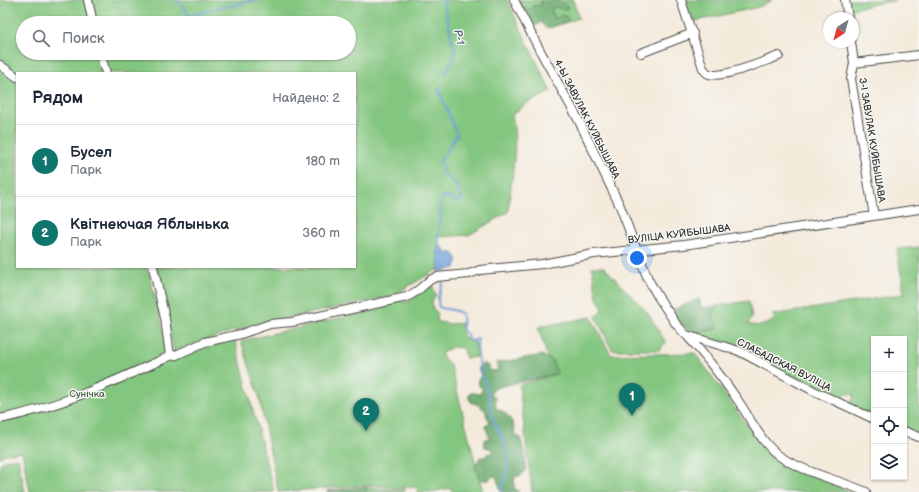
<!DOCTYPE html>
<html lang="ru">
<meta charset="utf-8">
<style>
:root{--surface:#fff;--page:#f2f2f3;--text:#1f2937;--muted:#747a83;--line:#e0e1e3;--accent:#0f766e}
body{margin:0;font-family:"Balsamiq Sans",sans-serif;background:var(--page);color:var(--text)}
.controls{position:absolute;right:12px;bottom:12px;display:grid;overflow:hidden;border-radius:0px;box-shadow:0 1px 3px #0004}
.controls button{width:36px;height:36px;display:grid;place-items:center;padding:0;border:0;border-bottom:1px solid var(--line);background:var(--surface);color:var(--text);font:20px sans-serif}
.compass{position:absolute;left:823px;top:12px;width:36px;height:36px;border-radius:50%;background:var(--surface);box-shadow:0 1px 3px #0004;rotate:216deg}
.you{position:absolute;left:637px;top:258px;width:14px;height:14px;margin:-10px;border:3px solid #fff;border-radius:50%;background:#1a73e8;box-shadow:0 0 0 6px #1a73e833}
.badge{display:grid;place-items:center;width:26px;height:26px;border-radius:50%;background:var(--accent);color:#fff;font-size:13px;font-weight:700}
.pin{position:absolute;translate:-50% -33px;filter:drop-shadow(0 1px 2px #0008)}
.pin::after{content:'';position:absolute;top:21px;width:14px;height:12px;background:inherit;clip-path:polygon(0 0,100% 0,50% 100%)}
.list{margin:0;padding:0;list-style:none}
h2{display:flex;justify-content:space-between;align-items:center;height:52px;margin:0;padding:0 16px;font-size:17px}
h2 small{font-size:13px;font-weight:400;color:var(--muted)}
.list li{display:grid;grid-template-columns:26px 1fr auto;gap:12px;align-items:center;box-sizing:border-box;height:72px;padding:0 16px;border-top:1px solid var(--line)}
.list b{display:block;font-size:15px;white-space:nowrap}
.list p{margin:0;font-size:13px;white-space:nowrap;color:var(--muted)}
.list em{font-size:13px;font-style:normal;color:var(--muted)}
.icon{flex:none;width:22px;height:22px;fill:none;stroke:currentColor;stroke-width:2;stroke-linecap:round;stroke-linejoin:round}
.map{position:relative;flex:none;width:919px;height:492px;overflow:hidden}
.search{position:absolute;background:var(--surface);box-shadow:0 1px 3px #0004;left:16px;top:16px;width:340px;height:44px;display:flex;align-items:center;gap:10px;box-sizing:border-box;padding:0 14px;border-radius:22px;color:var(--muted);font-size:15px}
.panel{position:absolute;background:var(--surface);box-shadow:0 1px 3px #0004;left:16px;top:72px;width:340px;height:196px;border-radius:0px}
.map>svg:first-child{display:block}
</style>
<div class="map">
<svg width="919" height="492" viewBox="0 0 919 492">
<rect width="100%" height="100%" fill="#f6f6f2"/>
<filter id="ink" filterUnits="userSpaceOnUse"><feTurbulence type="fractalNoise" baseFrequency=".025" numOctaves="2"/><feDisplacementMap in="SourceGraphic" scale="8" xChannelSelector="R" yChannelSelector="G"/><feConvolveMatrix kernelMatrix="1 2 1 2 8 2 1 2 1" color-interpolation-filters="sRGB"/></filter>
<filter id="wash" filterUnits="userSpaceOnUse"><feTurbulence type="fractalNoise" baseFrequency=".012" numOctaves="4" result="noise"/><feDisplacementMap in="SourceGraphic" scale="16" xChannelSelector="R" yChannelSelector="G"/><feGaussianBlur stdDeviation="0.9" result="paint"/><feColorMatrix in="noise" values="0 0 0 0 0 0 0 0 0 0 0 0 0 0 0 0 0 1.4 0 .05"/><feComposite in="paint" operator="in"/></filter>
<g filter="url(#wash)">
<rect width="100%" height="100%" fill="#f4eadb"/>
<path fill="#83c67f" stroke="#577855" d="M 0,0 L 85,0 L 90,23 L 23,23 L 23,53 L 97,53 L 102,73 L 17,73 L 17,267 L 147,267 L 162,324 L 168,360 L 171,362 L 214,343 L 235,340 L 274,492 L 30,492 L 22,452 L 5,454 L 0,458 Z
M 91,0 L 507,0 L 551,92 L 527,103 L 512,115 C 519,143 511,182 508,212 L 469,235 L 438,237 L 445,267 L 433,272 L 390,297 L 282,319 L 236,330 L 174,351 L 156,267 L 355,267 L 355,73 L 110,73 L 105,53 L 349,53 L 349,23 L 97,23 Z
M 518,0 L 541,0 L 541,6 L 530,10 L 522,8 Z
M 557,0 L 573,0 L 579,18 L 570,21 L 568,17 L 556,19 L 551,9 L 566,4 L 557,2 Z
M 684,0 L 772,0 L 759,7 L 692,22 Z
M 846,0 L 897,0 L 857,8 L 849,10 Z
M 919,247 L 919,435 L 904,429 L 904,339 L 874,339 L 874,417 L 849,405 L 854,397 L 853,394 L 845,394 L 841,401 L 691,333 L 704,332 L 719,328 L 712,315 L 717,306 L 749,301 L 752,318 L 748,324 C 759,327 768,326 775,318 L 772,315 L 904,294 L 897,249 Z
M 592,267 L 604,267 L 648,313 L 666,343 L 662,346 L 660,350 L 612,350 L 596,317 L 603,308 L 597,298 Z
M 433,282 L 433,288 L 436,295 L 432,301 L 433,308 L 438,314 L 437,319 L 440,323 L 445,322 L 449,324 L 461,323 L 463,335 L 469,342 L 475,342 L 477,357 L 466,358 L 462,348 L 452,347 L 441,354 L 451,367 L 483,492 L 452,492 L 451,488 L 431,492 L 418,492 L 417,487 L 395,488 L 372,485 L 278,492 L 259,396 L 241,341 L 357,314 L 357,310 L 402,300 L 402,302 C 414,303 424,286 433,282 Z
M 591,317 L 611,355 L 695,353 L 763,447 L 777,460 L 851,492 L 532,492 L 519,385 L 553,375 L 538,327 Z
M 18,458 L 25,492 L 0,492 L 0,464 L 4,460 Z
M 366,487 L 394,490 L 406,489 L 404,492 L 366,492 Z"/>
<path fill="#6aab6e" stroke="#4a6b4c" d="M 541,0 L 557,0 L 558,2 L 566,4 L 568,8 L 563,10 L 557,7 L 551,9 L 555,19 L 562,15 L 568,17 L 570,21 L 547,29 L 541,22 L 536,26 L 531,26 L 522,8 L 525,7 L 530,10 L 534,5 L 541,6 Z
M 699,299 L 702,308 L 717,306 L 712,315 L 719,328 L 704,332 L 691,333 L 678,322 L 672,310 Z
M 542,355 L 552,360 L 557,374 L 498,387 L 492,391 L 491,395 L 495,397 L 496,408 C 508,412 515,423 515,436 L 520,437 L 525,455 L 526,470 L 521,476 L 515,476 L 514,487 L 519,492 L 501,492 L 496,476 L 491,477 L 488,481 L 479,479 L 475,466 L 480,457 L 485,457 L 488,453 L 491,454 L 492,449 L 485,447 L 484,441 L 486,438 L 490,439 L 485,426 L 490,422 L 486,415 L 486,411 L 478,405 L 471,402 L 468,397 L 470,393 L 475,393 L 479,394 L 483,389 L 479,386 L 478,379 L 481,376 L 478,367 L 484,363 L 489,367 L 490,371 L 498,370 L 496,363 Z
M 366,487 L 366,492 L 326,492 L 327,491 Z"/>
<path fill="#699dd5" stroke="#4a6480" d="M 437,246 L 442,247 L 447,253 L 453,253 L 458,259 L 455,268 L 439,272 Z"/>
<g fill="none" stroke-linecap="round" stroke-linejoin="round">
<path stroke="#699dd5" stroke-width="2" d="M 177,0 L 190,16 L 213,9
M 443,0 L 455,53 L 445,75
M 218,8 L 260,0
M 440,249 L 438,237 L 442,197 L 448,197 L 456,202 L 462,199 L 455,183 L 444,175 L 440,161 L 457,135 L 439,90 L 441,86
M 443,281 C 441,292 436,296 439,307 C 446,310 456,309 462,314 L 463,331 L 468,335 L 468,339 L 471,341 L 478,339 L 477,345 L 479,363 L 487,389 L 493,420 L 506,446 L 508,463 L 501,492"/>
</g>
</g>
<g filter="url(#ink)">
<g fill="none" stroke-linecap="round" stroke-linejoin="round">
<g stroke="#494845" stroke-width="10">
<path id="minor" d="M 88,0 L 93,23
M 514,0 L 538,47 L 578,119 L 620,206 L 648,279 L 657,295 L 676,324 L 686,335 L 739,351 L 814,391 L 874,419
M 681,0 L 703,68 C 705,71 706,73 709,74 C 722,79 765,61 779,56
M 845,0 L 848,18
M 851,42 L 854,63 L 851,79 L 874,216
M 100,53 L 106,73
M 641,53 L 693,33
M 854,63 L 919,55
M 0,65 L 17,77
M 153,267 L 165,318 L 170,356
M 688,337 C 704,354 723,379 737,399 C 751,419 762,446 784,459 C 809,474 839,480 866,492
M 0,419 C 60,407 115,381 170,356 L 176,355 L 205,342 L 241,334 L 270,324 L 292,322 L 407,297 L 417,291 L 430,280 L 436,277 L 469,274 L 480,270 L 542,264 L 594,254 L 684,245 L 919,209
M 904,431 L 919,437"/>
</g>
<use href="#minor" stroke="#fff" stroke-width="8"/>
</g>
</g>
<g text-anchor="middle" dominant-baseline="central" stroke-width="3" stroke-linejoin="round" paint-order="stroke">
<g font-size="10" fill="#2b2b2b" stroke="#f6f6f2">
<text transform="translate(587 119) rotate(63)">4-Ы ЗАВУЛАК КУЙБЫШАВА</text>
<text transform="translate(872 140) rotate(81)">3-І ЗАВУЛАК КУЙБЫШАВА</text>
<text transform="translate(679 234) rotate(-7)">ВУЛІЦА КУЙБЫШАВА</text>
<text transform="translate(784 365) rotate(27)">СЛАБАДСКАЯ ВУЛІЦА</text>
</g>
<g font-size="10" fill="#455a44" stroke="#f6f6f2">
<text x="87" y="394">Сунічка</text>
</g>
<g font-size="11" font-style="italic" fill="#44596f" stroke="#f6f6f2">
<text transform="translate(459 37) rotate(77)">P-1</text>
</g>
</g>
</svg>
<div class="controls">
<button>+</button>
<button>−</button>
<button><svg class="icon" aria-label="locate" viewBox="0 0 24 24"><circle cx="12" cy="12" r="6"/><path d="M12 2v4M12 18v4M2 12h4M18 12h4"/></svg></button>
<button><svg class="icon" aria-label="layers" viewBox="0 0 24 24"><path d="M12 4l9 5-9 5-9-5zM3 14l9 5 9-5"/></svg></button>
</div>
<svg class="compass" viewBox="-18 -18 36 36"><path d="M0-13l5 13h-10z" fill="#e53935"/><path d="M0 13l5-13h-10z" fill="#747a83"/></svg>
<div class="you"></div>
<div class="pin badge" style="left:632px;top:416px">1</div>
<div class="pin badge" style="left:366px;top:431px">2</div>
<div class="search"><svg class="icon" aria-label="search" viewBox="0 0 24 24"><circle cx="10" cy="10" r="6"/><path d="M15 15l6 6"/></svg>Поиск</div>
<section class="panel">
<h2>Рядом<small>Найдено: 2</small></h2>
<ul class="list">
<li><span class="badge">1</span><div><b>Бусел</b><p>Парк</p></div><em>180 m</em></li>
<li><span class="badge">2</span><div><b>Квітнеючая Яблынька</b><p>Парк</p></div><em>360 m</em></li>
</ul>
</section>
</div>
